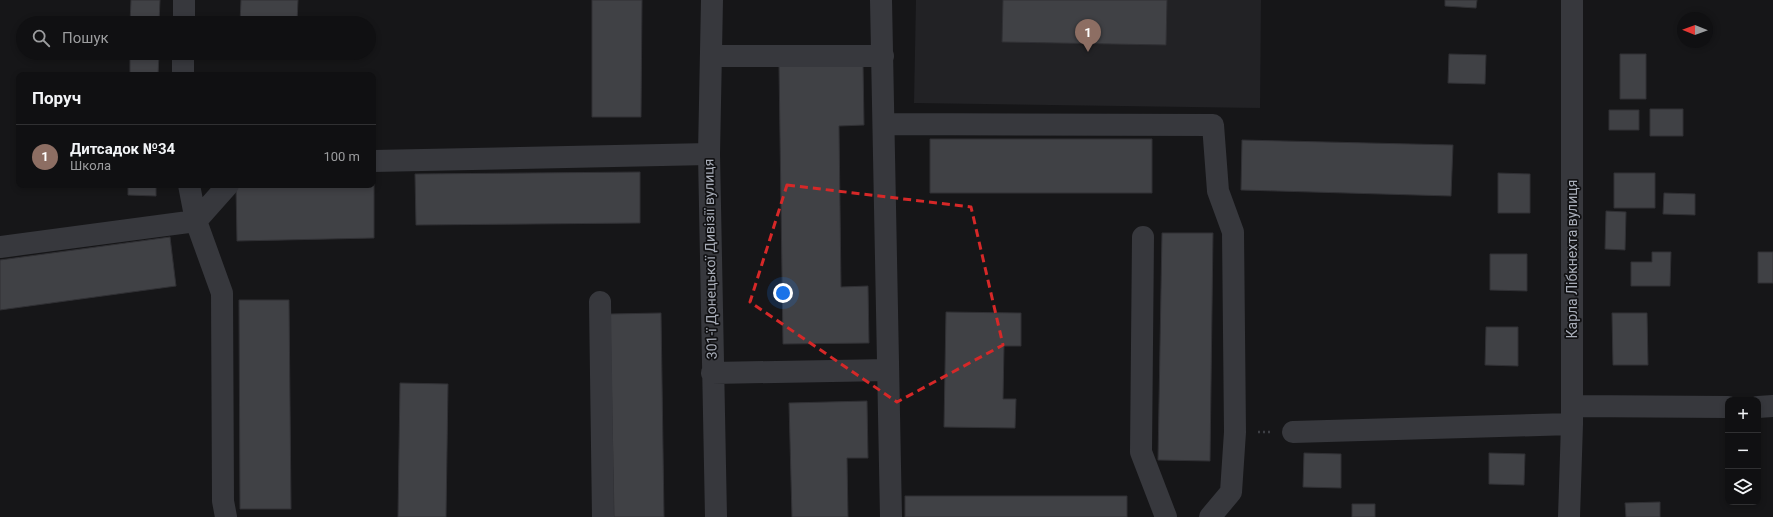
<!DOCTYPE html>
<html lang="uk">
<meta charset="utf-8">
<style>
:root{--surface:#101012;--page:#19191b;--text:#f1f3f6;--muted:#9c9d9f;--line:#303032;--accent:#d93025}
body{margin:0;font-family:Roboto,sans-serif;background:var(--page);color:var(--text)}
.controls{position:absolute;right:12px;bottom:12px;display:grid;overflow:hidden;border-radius:8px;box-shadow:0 2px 6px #0003}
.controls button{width:36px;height:36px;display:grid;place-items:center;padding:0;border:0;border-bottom:1px solid var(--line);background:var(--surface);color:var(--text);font:20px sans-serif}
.compass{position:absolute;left:1677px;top:12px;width:36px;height:36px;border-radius:50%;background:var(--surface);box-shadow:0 2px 6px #0003;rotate:271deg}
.you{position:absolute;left:783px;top:293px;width:14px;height:14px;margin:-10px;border:3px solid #fff;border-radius:50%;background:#1a73e8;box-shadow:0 0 0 6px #1a73e833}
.badge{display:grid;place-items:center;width:26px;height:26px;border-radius:50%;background:var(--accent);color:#fff;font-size:13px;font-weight:700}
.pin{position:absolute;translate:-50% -33px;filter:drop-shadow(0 1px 2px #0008)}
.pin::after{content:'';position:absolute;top:21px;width:14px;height:12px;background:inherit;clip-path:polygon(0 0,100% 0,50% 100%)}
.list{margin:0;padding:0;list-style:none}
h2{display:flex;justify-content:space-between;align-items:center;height:52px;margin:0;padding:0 16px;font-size:17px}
h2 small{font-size:13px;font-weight:400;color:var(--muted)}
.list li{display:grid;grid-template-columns:26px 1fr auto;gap:12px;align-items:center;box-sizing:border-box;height:64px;padding:0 16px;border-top:1px solid var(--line)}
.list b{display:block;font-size:15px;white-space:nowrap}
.list p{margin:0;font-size:13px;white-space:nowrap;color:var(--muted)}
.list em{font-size:13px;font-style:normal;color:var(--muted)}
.icon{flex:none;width:22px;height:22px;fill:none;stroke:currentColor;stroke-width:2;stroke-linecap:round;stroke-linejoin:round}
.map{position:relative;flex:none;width:1773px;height:517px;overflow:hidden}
.search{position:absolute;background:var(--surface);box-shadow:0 2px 6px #0003;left:16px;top:16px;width:360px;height:44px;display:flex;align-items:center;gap:10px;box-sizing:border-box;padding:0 14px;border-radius:22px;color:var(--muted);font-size:15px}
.panel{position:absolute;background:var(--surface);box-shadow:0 2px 6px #0003;left:16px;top:72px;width:360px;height:116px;border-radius:8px}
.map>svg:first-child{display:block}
</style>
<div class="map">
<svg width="1773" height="517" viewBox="0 0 1773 517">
<rect width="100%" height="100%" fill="#161618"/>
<path fill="#222225" d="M 916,0 L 1261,0 L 1260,108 L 914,103 Z"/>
<path fill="#404145" stroke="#303034" d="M 131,0 L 160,0 L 159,23 L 130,23 Z
M 241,0 L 298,0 L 297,23 L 240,23 Z
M 592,0 L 642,0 L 641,117 L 592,117 Z
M 1003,0 L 1167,0 L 1166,45 L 1002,42 Z
M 1445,0 L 1477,0 L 1476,8 L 1445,6 Z
M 130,53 L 159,53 L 158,75 L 130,75 Z
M 1449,54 L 1486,55 L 1485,84 L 1448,83 Z
M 1620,54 L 1646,54 L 1646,99 L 1620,99 Z
M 863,65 L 864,125 L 839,126 L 841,287 L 868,286 L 869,343 L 783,344 L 779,66 Z
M 1650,109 L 1683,109 L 1683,136 L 1650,136 Z
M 1609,110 L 1639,110 L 1639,130 L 1609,130 Z
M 930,139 L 1152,139 L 1152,193 L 930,193 Z
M 1242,140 L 1453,145 L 1451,196 L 1241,190 Z
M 640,172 L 640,223 L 416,225 L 415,174 Z
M 1498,173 L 1530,174 L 1530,213 L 1498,213 Z
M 1614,173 L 1655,173 L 1655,208 L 1614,208 Z
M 374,182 L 374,238 L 237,241 L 236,185 L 373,185 Z
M 128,185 L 156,185 L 156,196 L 128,195 Z
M 1664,193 L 1695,194 L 1695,215 L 1663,214 Z
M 1606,211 L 1626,212 L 1625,250 L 1605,249 Z
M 1162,233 L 1213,233 L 1210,461 L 1158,460 Z
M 170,237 L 176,286 L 0,310 L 0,260 Z
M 1652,252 L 1671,252 L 1670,286 L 1631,286 L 1631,262 L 1652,262 Z
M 1758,252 L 1773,252 L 1773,283 L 1758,283 Z
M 1490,254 L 1527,254 L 1527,291 L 1490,290 Z
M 239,300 L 289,300 L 291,509 L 240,509 Z
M 946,312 L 1021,313 L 1021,346 L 1004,346 L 1003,399 L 1016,399 L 1015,428 L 944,427 Z
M 661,313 L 664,517 L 614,517 L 610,314 Z
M 1612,313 L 1647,313 L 1648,365 L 1613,365 Z
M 1486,327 L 1518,327 L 1518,366 L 1485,365 Z
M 400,383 L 448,384 L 446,517 L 398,517 Z
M 867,401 L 868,458 L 847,458 L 848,517 L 792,517 L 789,403 Z
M 1304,453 L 1341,454 L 1341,488 L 1303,487 Z
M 1489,453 L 1525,454 L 1524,485 L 1489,484 Z
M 905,496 L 1127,496 L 1127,517 L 905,517 Z
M 1660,502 L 1660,517 L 1626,517 L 1625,503 Z
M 1352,504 L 1375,504 L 1375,517 L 1352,517 Z"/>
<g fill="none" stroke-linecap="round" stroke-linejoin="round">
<path stroke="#3d3f44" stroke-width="2.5" stroke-dasharray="2 3" stroke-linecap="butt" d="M 1258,432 L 1271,432"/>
<path stroke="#37383d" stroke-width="22" d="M 712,0 L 709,154 L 716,517
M 881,0 L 891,517
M 184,23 L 184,0
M 712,56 L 883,56
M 183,75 L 183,53
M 884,124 L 1213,125 L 1218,191 L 1233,232 L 1235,432 L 1231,492 L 1210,517
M 373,161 L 709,154
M 189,185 L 196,221 L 222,293 L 223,501 L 226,517
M 1143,237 L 1141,452 L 1166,517
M 0,247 L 196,221 L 228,185
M 600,302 L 603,517
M 712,373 L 888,370
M 1572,406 L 1728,407
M 1758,407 L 1773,406
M 1293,432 L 1572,424
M 1569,517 L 1572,424 L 1572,0"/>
</g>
<path fill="none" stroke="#d62828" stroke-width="3" stroke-dasharray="8 5" stroke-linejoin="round" d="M 787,185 L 971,207 L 1003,345 L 897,402 L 750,302 Z"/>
<g text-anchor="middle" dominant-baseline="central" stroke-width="3.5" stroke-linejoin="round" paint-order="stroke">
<g font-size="14" fill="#a8adb8" stroke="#111113">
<text transform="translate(710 259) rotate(-91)">301-ї Донецької Дивізії вулиця</text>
<text transform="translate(1572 259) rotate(-90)">Карла Лібкнехта вулиця</text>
</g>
</g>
</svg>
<div class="controls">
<button>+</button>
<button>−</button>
<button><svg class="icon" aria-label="layers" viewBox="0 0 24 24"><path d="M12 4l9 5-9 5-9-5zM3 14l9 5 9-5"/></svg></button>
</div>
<svg class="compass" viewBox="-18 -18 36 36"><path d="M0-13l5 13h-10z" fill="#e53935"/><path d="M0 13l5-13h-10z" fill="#9c9d9f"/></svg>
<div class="you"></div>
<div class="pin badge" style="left:1088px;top:52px;background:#8d6e63">1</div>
<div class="search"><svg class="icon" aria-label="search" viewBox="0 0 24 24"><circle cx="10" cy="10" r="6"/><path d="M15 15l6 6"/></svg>Пошук</div>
<section class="panel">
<h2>Поруч<small></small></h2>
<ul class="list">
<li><span class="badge" style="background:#8d6e63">1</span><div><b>Дитсадок №34</b><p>Школа</p></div><em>100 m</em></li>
</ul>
</section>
</div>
